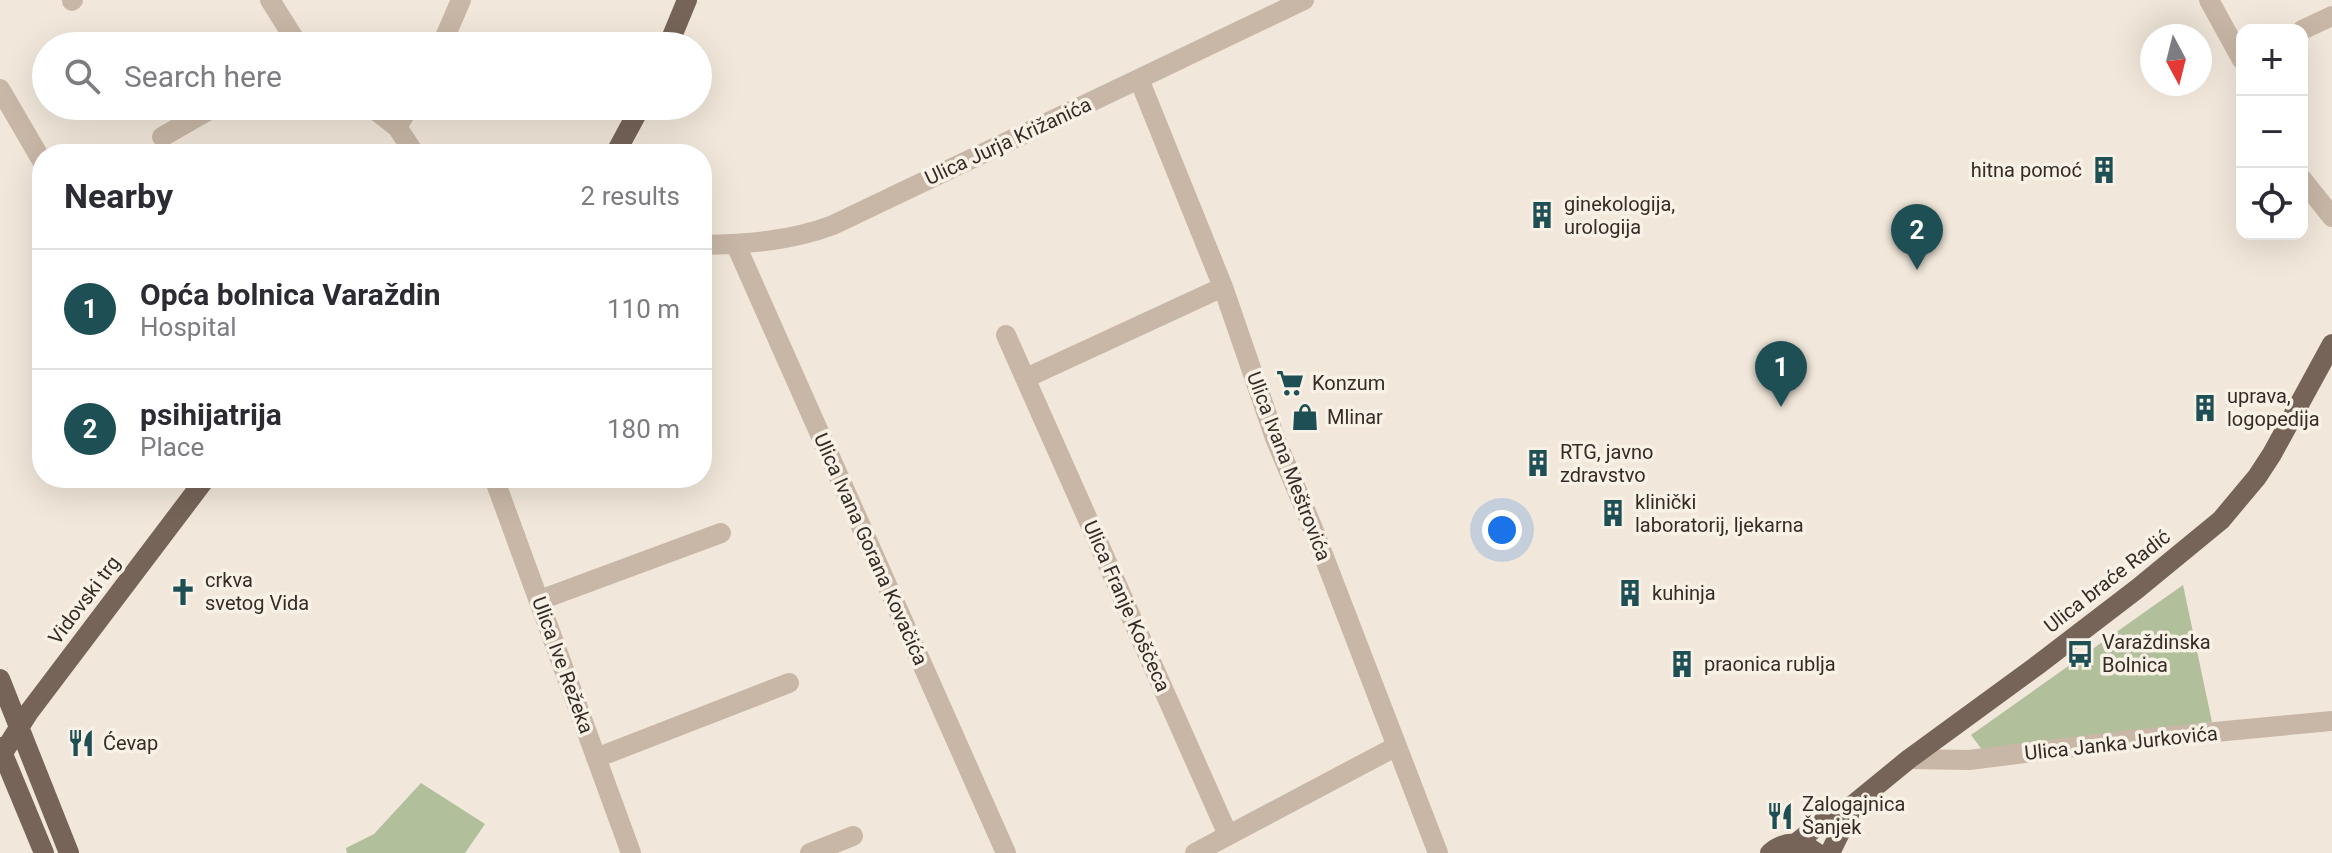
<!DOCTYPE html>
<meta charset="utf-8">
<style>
:root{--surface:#fff;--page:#f2f2f3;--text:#2b2b33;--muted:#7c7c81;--line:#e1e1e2;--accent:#1e4f55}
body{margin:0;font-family:Roboto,sans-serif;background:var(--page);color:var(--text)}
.controls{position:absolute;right:24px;top:24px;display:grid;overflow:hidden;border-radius:16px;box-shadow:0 8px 32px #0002}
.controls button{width:72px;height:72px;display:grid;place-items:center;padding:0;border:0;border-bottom:2px solid var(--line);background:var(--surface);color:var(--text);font:40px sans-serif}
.compass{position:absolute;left:2140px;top:24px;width:72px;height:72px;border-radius:50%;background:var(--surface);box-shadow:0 8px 32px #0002;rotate:173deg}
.you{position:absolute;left:1502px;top:530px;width:28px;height:28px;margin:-20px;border:6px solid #fff;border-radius:50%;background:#1a73e8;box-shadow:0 0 0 12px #1a73e833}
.badge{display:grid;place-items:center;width:52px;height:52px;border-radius:50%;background:var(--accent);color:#fff;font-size:26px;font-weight:700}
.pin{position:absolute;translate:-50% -66px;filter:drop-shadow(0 2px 4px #0008)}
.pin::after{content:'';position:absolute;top:42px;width:28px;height:24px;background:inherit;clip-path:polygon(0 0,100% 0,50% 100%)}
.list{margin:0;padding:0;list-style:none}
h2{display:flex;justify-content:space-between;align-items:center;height:104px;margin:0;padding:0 32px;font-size:34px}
h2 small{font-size:26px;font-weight:400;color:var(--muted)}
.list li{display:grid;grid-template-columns:52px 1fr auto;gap:24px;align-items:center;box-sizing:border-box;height:120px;padding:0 32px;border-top:2px solid var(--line)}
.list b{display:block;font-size:30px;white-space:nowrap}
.list p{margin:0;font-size:26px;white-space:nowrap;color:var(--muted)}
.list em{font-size:26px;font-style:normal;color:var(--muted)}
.icon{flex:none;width:44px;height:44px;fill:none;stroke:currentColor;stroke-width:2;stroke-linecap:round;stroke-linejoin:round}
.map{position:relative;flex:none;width:2332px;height:853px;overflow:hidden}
.search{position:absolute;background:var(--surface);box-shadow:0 8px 32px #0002;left:32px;top:32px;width:680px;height:88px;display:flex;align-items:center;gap:20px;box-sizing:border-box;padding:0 28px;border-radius:44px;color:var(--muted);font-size:30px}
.panel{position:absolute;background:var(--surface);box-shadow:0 8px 32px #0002;left:32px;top:144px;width:680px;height:344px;border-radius:32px}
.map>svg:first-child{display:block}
</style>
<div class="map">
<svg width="2332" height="853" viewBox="0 0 2332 853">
<rect width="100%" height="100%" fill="#f1e7da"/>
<path fill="#b1bf9b" d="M 2183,585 L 2212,722 L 1983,751 L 1971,735 Z
M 421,783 L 485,824 L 465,853 L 347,853 L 346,848 L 374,834 Z"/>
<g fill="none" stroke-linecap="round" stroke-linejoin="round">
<path stroke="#c8b7a6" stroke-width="20" d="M 270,0 L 299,46
M 2209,0 L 2242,60
M 72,1 L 73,0
M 2302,30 L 2332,16
M 441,46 L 461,0
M 1139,79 L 1223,287 L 1275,438 L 1314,531 L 1438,853
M 0,89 L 42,161
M 370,106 L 397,127 L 415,154
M 397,127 L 410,106
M 162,137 L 216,106
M 2302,179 L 2332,217
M 702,245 C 747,244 791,241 833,225 L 1304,0
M 736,245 L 1006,853
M 1006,335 L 1228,835
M 1026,378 L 1223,287
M 494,478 L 631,853
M 540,600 L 721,533
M 596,758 L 789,683
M 1909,759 L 1969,760 L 2130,740 L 2332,721
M 810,853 L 853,836
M 1195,853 L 1395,747"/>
<path stroke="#766458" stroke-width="20" d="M 668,46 L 687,0
M 615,154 L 641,106
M 0,679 L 69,853
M 0,747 L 44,853
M 3,753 L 29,712 L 206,478
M 1796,843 L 1829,817 L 1854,804 L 1909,759 L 2035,667 L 2137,589 L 2221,520 L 2257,477 L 2272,454 L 2332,344
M 1770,853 C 1785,840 1802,841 1817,853
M 1830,853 L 1854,804"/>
</g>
<defs>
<g id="building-bare" transform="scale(2.16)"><path d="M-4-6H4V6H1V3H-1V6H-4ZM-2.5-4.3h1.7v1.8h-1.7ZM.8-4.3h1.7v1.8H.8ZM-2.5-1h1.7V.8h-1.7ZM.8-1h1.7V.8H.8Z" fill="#1e4f55" stroke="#f8f1e6" stroke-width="2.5" paint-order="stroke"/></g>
<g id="supermarket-bare" transform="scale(2.16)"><path d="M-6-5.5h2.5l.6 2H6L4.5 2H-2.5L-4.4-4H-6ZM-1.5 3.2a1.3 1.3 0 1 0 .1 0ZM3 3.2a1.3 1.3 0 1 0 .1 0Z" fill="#1e4f55" stroke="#f8f1e6" stroke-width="2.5" paint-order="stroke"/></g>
<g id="shop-bare" transform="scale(2.16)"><path d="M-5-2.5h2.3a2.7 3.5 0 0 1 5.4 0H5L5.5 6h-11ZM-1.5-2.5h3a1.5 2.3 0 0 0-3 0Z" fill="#1e4f55" stroke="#f8f1e6" stroke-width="2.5" paint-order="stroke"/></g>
<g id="church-bare" transform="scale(2.16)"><path d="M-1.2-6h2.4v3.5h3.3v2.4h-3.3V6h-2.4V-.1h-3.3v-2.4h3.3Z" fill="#1e4f55" stroke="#f8f1e6" stroke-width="2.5" paint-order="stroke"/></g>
<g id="bus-bare" transform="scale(2.16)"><path d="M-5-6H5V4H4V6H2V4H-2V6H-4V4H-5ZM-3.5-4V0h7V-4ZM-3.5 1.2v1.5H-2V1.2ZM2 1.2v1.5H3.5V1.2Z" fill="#1e4f55" stroke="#f8f1e6" stroke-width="2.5" paint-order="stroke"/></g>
<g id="restaurant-bare" transform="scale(2.16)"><path d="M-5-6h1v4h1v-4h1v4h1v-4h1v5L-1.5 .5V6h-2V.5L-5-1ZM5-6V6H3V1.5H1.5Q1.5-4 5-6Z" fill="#1e4f55" stroke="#f8f1e6" stroke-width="2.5" paint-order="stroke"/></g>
</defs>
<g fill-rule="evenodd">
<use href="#building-bare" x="2104" y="170"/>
<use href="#building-bare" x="1542" y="215"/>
<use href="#supermarket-bare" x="1290" y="383"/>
<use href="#building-bare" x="2205" y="408"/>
<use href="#shop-bare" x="1305" y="417"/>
<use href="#building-bare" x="1538" y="463"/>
<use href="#building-bare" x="1613" y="513"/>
<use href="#church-bare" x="183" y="592"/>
<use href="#building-bare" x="1630" y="593"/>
<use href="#bus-bare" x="2080" y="654"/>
<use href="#building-bare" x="1682" y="664"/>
<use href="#restaurant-bare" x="81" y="743"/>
<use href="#restaurant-bare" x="1780" y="816"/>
</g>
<g text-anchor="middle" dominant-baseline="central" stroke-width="7" stroke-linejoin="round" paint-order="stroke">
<g font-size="20" fill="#352c27" stroke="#f8f1e6">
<text transform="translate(1008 141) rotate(-25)">Ulica Jurja Križanića</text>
<text transform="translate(1289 466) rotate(69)">Ulica Ivana Meštrovića</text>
<text transform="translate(871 549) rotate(66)">Ulica Ivana Gorana Kovačića</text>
<text transform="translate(2107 581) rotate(-38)">Ulica braće Radić</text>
<text transform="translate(84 600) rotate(-53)">Vidovski trg</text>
<text transform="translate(1127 606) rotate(66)">Ulica Franje Koščeca</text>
<text transform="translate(563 665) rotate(70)">Ulica Ive Režeka</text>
<text transform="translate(2121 743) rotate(-6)">Ulica Janka Jurkovića</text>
</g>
<g font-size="20" fill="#352c27" stroke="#f8f1e6" text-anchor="start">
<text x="2082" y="170" text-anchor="end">hitna pomoć</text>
<text x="1564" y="204">ginekologija,<tspan x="1564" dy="23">urologija</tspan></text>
<text x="1312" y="383">Konzum</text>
<text x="2227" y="396">uprava,<tspan x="2227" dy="23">logopedija</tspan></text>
<text x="1327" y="417">Mlinar</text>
<text x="1560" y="452">RTG, javno<tspan x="1560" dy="23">zdravstvo</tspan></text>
<text x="1635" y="502">klinički<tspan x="1635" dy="23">laboratorij, ljekarna</tspan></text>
<text x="205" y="580">crkva<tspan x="205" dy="23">svetog Vida</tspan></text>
<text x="1652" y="593">kuhinja</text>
<text x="2102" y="642">Varaždinska<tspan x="2102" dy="23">Bolnica</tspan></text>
<text x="1704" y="664">praonica rublja</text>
<text x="103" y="743">Ćevap</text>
<text x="1802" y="804">Zalogajnica<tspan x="1802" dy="23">Šanjek</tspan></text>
</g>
</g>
</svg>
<div class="controls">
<button>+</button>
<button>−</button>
<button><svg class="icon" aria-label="locate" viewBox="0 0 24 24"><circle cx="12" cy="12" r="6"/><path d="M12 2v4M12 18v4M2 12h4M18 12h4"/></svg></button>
</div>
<svg class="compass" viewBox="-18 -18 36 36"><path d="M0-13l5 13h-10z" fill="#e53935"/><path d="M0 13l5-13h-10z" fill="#7c7c81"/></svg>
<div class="you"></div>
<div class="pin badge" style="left:1781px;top:407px">1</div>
<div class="pin badge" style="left:1917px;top:270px">2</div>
<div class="search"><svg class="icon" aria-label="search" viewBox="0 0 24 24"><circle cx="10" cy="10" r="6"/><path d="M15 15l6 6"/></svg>Search here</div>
<section class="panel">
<h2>Nearby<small>2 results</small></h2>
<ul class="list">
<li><span class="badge">1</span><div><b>Opća bolnica Varaždin</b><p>Hospital</p></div><em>110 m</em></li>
<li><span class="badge">2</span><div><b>psihijatrija</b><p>Place</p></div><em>180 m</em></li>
</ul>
</section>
</div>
